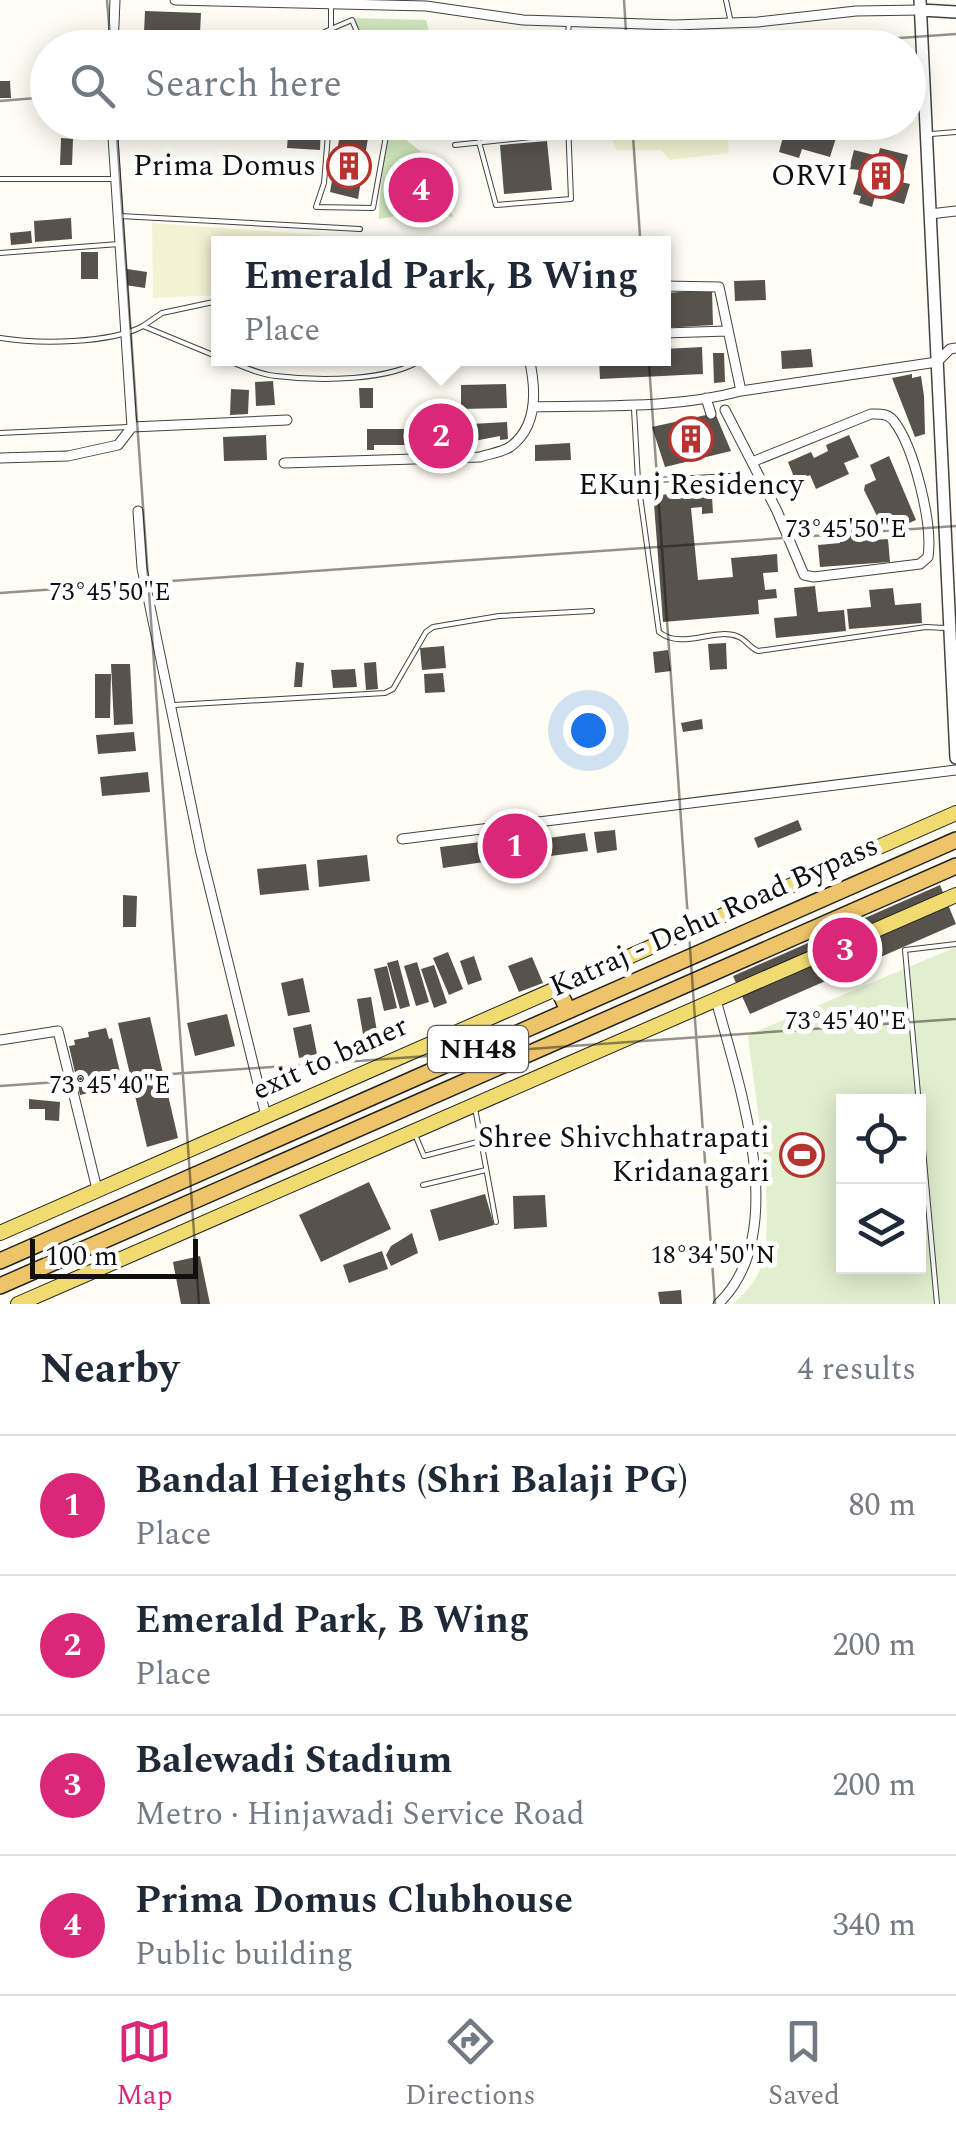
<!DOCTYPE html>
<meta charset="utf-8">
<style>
:root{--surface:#fff;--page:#f2f2f3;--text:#1f2937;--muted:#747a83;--line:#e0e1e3;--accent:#db2777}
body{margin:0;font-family:Spectral,serif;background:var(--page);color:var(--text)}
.controls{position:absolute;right:30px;bottom:30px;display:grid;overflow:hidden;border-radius:0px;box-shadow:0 5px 25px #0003}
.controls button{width:90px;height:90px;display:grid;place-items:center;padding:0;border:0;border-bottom:2px solid var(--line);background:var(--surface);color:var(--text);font:50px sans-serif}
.scale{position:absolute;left:30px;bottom:25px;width:168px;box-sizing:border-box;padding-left:10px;border:5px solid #101010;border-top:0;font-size:28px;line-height:35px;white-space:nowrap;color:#101010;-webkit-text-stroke:8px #fff;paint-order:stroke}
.you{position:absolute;left:588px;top:730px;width:35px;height:35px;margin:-25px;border:8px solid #fff;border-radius:50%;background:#1a73e8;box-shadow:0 0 0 15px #1a73e833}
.badge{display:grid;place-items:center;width:65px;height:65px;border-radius:50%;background:var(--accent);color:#fff;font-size:32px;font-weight:700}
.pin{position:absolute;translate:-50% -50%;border:5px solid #fff;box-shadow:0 2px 10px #0006}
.popup{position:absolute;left:211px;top:236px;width:460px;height:130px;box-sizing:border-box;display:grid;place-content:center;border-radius:0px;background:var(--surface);filter:drop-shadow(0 2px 8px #0005);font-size:32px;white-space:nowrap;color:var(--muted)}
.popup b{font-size:38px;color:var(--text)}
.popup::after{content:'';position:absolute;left:50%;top:100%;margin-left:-20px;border:20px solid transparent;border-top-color:var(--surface)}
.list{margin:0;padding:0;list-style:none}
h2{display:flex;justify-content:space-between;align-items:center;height:130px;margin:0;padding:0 40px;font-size:42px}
h2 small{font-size:32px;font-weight:400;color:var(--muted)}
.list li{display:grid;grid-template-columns:65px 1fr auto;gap:30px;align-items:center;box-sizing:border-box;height:140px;padding:0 40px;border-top:2px solid var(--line)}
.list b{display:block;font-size:38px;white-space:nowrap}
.list p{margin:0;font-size:32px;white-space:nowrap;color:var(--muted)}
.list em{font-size:32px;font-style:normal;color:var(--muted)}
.icon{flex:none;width:55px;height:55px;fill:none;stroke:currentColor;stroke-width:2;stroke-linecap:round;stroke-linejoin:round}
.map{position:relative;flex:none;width:956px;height:1304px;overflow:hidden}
.search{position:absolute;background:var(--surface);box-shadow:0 5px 25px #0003;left:30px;right:30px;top:30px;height:110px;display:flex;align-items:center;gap:25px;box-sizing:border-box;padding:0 35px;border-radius:55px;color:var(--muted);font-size:38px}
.sheet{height:690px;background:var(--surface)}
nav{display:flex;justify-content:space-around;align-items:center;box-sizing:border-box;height:140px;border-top:2px solid var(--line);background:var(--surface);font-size:28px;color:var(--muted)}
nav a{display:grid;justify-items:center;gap:5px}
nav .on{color:var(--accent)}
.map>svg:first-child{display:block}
</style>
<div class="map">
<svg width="956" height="1304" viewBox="0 0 956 1304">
<rect width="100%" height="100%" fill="#fefdf3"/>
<path fill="#f3f3d4" d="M 609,123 L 726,123 L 729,153 L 670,160 L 661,150 L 617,150 L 610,137 Z
M 152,223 L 320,235 L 319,243 L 218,244 L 218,295 L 153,298 Z"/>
<path fill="#d0e7be" d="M 354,18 L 426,20 L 433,47 L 366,47 Z
M 383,123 L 401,123 L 401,136 L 436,163 L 453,217 L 417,212 L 379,219 C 379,188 388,152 383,123 Z"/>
<path fill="#e1efcf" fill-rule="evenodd" d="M 956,947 L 956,1304 L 733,1304 C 745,1293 755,1283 761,1267 C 778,1219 754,1091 748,1035 ZM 844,1102 L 918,1102 L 918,1266 L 844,1266 Z"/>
<path fill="#58524c" d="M 145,11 L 201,13 L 200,33 L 182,33 L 181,48 L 145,48 L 146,42 L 160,43 L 160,32 L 144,32 Z
M 342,35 L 346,48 L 311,48 Z
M 856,35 L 880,41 L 878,48 L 853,47 Z
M 0,81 L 10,81 L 11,98 L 0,98 Z
M 289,122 L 321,122 L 320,150 L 287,148 Z
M 338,122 L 365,122 L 368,138 L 358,199 L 330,192 L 339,140 Z
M 451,122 L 490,122 L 491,128 L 452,133 Z
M 530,122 L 564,122 L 564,127 L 531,131 Z
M 787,122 L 827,122 L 824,135 L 836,138 L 830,157 L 802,149 L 799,158 L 779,152 Z
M 61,138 L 73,139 L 72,165 L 60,165 Z
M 547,141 L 552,190 L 504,194 L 500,145 Z
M 880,148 L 908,155 L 901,182 L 910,184 L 904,204 L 875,196 L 872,207 L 859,203 L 861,196 L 853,194 L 860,170 L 849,169 L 854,150 L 878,156 Z
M 71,218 L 72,239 L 35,242 L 34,221 Z
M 31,231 L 32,243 L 11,245 L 10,233 Z
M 81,252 L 98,252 L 98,279 L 81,279 Z
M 127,269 L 147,272 L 145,288 L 125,285 Z
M 765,280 L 766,300 L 735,301 L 734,281 Z
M 712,290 L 713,325 L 664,328 L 664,293 Z
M 702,347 L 703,374 L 600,379 L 599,358 L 664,358 L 664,349 Z
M 811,349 L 813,367 L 782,369 L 781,351 Z
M 713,353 L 724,353 L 725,382 L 714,383 Z
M 912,374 L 912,378 L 921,376 L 924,396 L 925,434 L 915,437 L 892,378 Z
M 273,381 L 275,405 L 256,406 L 255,382 Z
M 506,384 L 507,408 L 461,409 L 461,385 Z
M 359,388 L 373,388 L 373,408 L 360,408 Z
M 231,389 L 249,390 L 248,414 L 230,415 Z
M 715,413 L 731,451 L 665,467 L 652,427 Z
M 507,422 L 508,439 L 500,440 L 500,436 L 474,441 L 472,424 Z
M 464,427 L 465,447 L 457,447 L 456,444 L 418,449 L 418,428 Z
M 367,429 L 412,429 L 412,450 L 406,450 L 406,445 L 374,445 L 374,450 L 367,450 Z
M 266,435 L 267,460 L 224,461 L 223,437 Z
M 849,435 L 859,457 L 844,463 L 849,474 L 816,489 L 810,475 L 796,482 L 788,462 L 811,452 L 814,458 L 828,451 L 826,445 Z
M 570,443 L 571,460 L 535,461 L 535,445 Z
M 889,456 L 916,520 L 893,530 L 884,516 L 878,518 L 864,490 L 865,485 L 876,480 L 870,465 Z
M 701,480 L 711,480 L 713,513 L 702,514 L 702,507 L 691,508 L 698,580 L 733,577 L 731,558 L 777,554 L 778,572 L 763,573 L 765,590 L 776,589 L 777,598 L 758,600 L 759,614 L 663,622 L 654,504 L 658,504 L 658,495 L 672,494 L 672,483 Z
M 839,528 L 858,528 L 858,541 L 888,539 L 890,562 L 820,567 L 818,545 L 840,543 Z
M 815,586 L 818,612 L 844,610 L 846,631 L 776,638 L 774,618 L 797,616 L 794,588 Z
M 893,588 L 895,605 L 921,603 L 922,623 L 849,629 L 847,609 L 871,607 L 869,590 Z
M 726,643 L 727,669 L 710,670 L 708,644 Z
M 444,646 L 446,668 L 422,670 L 420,648 Z
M 668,650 L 671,671 L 655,673 L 653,652 Z
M 296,662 L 304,663 L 302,687 L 294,687 Z
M 376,662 L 378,689 L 366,690 L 364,663 Z
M 111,664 L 130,664 L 133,724 L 114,725 Z
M 355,669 L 357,687 L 333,688 L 331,670 Z
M 443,673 L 445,692 L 425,693 L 424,674 Z
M 95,674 L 111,674 L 110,718 L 95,718 Z
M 702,719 L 703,729 L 683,732 L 681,723 Z
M 134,732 L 136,751 L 98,754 L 96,735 Z
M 148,772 L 150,792 L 102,796 L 100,777 Z
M 798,820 L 802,830 L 758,848 L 754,838 Z
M 615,830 L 617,850 L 597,853 L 594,832 Z
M 524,833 L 525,856 L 506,859 L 504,835 Z
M 585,833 L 588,851 L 543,857 L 541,839 Z
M 481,842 L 484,862 L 443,868 L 440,847 Z
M 367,855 L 370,881 L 319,887 L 317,860 Z
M 306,864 L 309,890 L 260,895 L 257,869 Z
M 940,885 L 956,924 L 750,1014 L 733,976 Z
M 123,895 L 137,896 L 136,927 L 123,927 Z
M 448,952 L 463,989 L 449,995 L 433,958 Z
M 474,956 L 482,980 L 468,985 L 460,961 Z
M 532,957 L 543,983 L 519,992 L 508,966 Z
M 398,960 L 410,1006 L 400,1009 L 387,963 Z
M 417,962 L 429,1002 L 416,1006 L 404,966 Z
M 434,965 L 447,1003 L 434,1008 L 421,969 Z
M 387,966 L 397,1008 L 384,1011 L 374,969 Z
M 303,978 L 310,1012 L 288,1016 L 281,983 Z
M 371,997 L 378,1037 L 364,1040 L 357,999 Z
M 227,1014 L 235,1046 L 195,1056 L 187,1023 Z
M 150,1017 L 178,1138 L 147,1147 L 118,1023 Z
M 311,1024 L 317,1054 L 299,1058 L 293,1028 Z
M 106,1028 L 109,1039 L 112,1038 L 123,1085 L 80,1095 L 69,1046 L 75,1045 L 74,1040 L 89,1037 L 88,1032 Z
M 29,1099 L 60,1102 L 59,1121 L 45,1120 L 45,1109 L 29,1109 Z
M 369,1182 L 391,1229 L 321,1262 L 299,1215 Z
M 485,1194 L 494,1225 L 439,1241 L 430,1210 Z
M 545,1195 L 547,1227 L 514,1229 L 513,1196 Z
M 412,1233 L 418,1253 L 391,1266 L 386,1255 L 391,1246 Z
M 382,1251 L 388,1269 L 349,1283 L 343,1265 Z
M 200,1256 L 210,1304 L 181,1304 L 173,1262 Z
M 681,1290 L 682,1304 L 660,1304 L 658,1292 Z"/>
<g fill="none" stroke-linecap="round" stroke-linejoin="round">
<g stroke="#434343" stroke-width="6">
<path id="service" d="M 726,0 L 731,23
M 331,29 L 352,20 L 364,48
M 311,48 L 313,38 L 331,29 L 331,5
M 567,48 L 569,22
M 329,122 L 324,183 L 316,207 L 373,208 L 386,136 L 383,122
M 931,134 L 956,132
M 479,142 L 496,205 L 571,199 L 568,122
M 455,145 L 568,133
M 0,179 L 113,179
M 120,216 L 360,229
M 0,253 L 119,244
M 143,326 L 162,313 L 218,301
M 0,338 C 38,344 110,344 143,326 L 218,357
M 222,358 C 239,365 258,374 276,376 C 317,381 391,382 424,358
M 634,409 L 638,481 L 659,632 C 683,651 715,626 739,637 C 746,640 750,648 758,651 L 926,627 L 945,628
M 0,433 L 128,427
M 638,481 L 731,476
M 174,705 L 385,693 L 393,689 L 426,632 L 433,627 L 499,616 L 592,611
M 475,1108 L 496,1222
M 416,1137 L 424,1156 L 481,1141
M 423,1185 L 486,1170
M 937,1304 L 905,950 L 956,944"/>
</g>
<g stroke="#434343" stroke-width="11">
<path id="minor" d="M 175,0 L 426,6 L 523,20 L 675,25 L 758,22 L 856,11 L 921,10
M 113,48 L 115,0
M 930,214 L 956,211
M 664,286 L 719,287 L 741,391
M 664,333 L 728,331
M 706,398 L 711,414
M 533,407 C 601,405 675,409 741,391 L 937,362 L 950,349 L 956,348
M 725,410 L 777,511 L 804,575 L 814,577 L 920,564 L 928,557 C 933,524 914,446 893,420 C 887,413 879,414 871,414 L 752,462
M 132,427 L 287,420
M 0,458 L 68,456 L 118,445 L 132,427 L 112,122
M 284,463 L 480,457 C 489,454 502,452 510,447 C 539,426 536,388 529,358
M 138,511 L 142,568 L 201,853 L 266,1116
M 402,839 L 956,770
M 716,1000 C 739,1086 792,1234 718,1304
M 0,1040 L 58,1031 L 97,1189"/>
</g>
<g stroke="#434343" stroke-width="14">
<path id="tertiary" d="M 920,0 L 956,758
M 921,10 L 956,12"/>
</g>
<g stroke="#212121" stroke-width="16">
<path id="primary" d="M 0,1233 L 956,813
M 18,1304 L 956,895"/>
</g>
<g stroke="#212121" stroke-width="18">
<path id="trunk" d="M 558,989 L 568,1010
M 0,1261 L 956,840
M 0,1286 L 956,866"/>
</g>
<use href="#service" stroke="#fff" stroke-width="4"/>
<use href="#minor" stroke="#fff" stroke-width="9"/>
<use href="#tertiary" stroke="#fff" stroke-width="11"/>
<use href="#primary" stroke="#f0db71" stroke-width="14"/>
<use href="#trunk" stroke="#eec46a" stroke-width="15"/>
</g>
<path fill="none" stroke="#101010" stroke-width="2.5" stroke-opacity="0.45" d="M 107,0 L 111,48M 624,0 L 627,48M 758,48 L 956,34M 0,101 L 48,97M 116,122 L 199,1304M 632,122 L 715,1304M 0,593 L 956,526M 0,1086 L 956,1019"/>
<defs>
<g id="building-ring" transform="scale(2.25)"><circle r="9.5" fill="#fff" stroke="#b8332f" stroke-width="1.5"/><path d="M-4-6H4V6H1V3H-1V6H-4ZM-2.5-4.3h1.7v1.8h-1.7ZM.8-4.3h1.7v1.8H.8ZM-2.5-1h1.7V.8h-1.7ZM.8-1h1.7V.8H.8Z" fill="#b8332f"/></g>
<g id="stadium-ring" transform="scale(2.25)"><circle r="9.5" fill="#fff" stroke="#b8332f" stroke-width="1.5"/><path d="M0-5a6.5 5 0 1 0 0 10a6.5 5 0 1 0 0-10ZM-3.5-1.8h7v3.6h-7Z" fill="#b8332f"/></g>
</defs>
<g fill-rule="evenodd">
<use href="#building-ring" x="349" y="166"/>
<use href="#building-ring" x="881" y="176"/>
<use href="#building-ring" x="691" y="439"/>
<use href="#stadium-ring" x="802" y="1155"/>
</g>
<g text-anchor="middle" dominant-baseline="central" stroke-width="10" stroke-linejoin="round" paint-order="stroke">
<rect fill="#fff" stroke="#585858" stroke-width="2.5" x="428" y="1026" width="100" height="46" rx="8"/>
<g font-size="28" font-weight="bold" fill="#101010">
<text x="478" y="1049">NH48</text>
</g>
<g font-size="30" fill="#101010" stroke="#fff" text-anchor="end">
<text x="316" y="166">Prima Domus</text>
<text x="848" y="176">ORVI</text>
<text x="691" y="485" text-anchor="middle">EKunj Residency</text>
<text x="770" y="1138">Shree Shivchhatrapati<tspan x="770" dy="34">Kridanagari</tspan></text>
</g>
<g font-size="30" fill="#101010" stroke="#fff">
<text transform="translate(714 916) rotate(-24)">Katraj - Dehu Road Bypass</text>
<text transform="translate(330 1058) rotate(-24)">exit to baner</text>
</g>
</g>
<g font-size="25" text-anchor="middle" fill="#101010" stroke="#fff" stroke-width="10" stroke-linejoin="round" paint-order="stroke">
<text x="846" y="537">73°45'50"E</text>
<text x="110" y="600">73°45'50"E</text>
<text x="846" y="1029">73°45'40"E</text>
<text x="110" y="1093">73°45'40"E</text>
<text x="713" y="1263">18°34'50"N</text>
</g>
</svg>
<div class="controls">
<button><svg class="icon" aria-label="locate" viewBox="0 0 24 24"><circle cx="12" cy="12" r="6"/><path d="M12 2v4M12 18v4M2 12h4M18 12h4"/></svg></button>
<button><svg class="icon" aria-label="layers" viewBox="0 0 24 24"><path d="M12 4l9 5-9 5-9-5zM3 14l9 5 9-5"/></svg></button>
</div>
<div class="scale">100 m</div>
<div class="you"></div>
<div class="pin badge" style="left:515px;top:846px">1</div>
<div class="pin badge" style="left:441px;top:436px">2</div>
<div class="popup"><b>Emerald Park, B Wing</b>Place</div>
<div class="pin badge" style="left:845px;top:950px">3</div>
<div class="pin badge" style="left:421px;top:190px">4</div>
<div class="search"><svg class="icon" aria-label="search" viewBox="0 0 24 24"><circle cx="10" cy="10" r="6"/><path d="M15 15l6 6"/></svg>Search here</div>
</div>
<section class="sheet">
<h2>Nearby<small>4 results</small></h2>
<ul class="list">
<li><span class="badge">1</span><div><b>Bandal Heights (Shri Balaji PG)</b><p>Place</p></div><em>80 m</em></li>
<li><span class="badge">2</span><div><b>Emerald Park, B Wing</b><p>Place</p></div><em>200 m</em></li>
<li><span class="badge">3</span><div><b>Balewadi Stadium</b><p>Metro · Hinjawadi Service Road</p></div><em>200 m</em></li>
<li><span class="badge">4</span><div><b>Prima Domus Clubhouse</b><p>Public building</p></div><em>340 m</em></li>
</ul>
</section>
<nav>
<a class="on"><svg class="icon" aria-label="map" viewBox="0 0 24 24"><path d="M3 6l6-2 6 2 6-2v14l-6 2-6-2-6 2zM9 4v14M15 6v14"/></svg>Map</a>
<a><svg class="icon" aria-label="directions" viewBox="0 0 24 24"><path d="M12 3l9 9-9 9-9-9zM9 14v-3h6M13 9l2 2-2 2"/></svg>Directions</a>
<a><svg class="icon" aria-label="saved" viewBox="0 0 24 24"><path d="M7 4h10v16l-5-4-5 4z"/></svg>Saved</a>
</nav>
